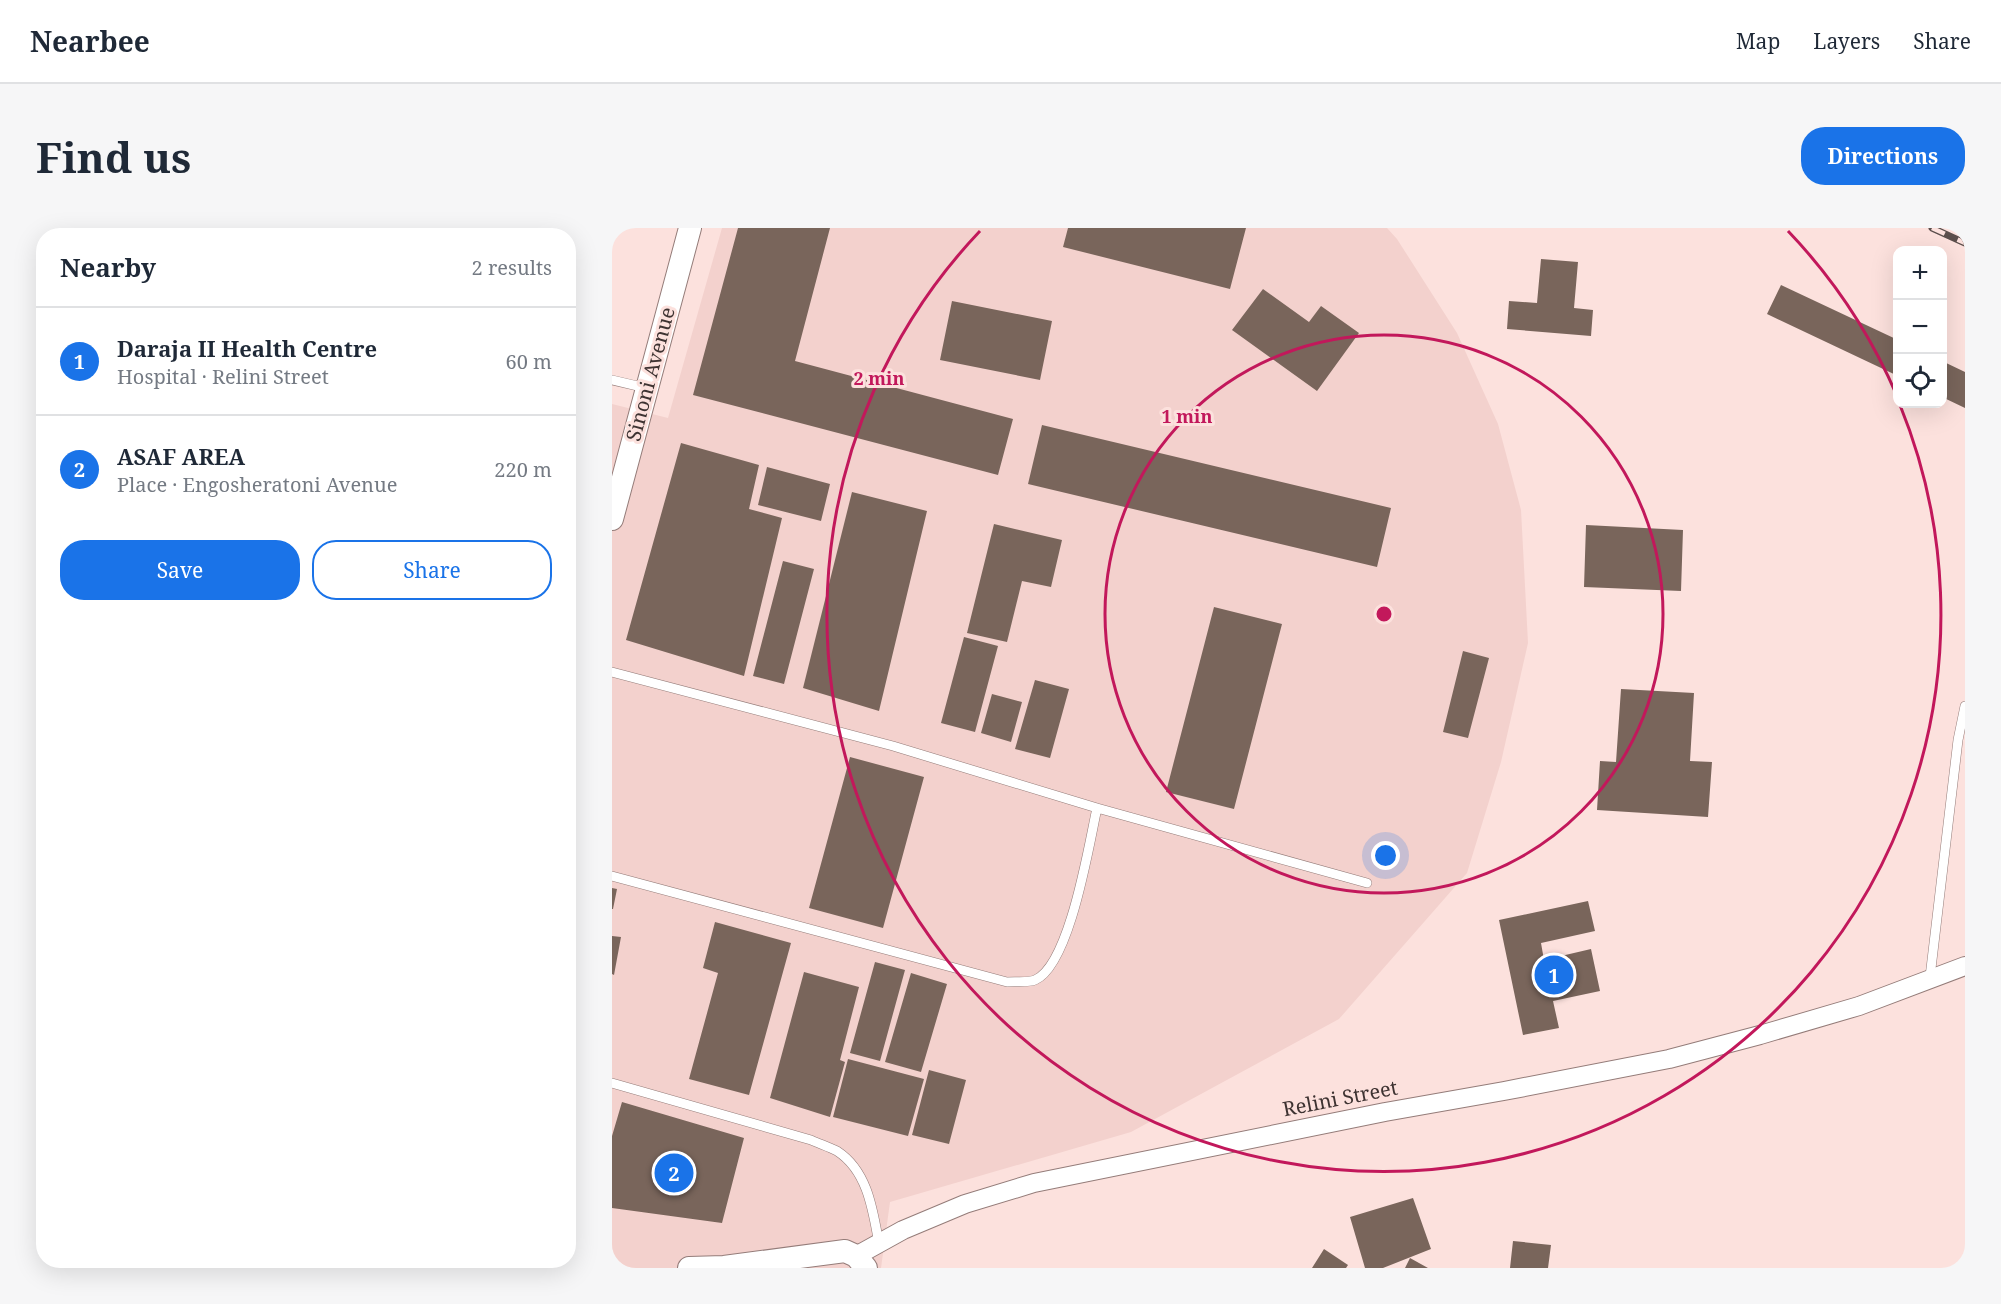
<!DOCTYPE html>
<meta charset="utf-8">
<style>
:root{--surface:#fff;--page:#f6f6f7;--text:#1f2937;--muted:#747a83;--line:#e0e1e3;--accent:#1a73e8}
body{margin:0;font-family:"Noto Serif",serif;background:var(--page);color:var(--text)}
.controls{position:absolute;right:18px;top:18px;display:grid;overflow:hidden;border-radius:12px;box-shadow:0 6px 24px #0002}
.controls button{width:54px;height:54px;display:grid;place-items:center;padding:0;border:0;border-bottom:2px solid var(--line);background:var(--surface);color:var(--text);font:30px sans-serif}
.you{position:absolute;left:774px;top:628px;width:21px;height:21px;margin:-15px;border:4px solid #fff;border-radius:50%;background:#1a73e8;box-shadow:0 0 0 9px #1a73e833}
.badge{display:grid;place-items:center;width:39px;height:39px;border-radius:50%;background:var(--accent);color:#fff;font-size:20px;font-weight:700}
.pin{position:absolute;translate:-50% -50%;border:3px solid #fff;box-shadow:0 2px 6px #0006}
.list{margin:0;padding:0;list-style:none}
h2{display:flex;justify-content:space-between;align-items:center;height:78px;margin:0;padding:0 24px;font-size:26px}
h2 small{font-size:20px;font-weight:400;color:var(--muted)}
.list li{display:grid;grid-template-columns:39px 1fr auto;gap:18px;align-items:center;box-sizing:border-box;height:108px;padding:0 24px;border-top:2px solid var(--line)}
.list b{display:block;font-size:22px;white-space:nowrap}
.list p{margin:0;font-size:20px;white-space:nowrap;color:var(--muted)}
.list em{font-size:20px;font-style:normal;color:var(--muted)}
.actions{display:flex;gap:12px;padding:18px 24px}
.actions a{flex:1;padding:14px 0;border:2px solid var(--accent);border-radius:24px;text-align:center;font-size:21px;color:var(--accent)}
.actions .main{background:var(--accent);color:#fff}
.icon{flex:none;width:33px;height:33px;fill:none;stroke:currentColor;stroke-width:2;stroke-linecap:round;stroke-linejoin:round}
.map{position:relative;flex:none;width:1353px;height:1040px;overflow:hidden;border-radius:24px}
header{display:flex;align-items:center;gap:36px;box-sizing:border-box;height:84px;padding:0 30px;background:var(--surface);border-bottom:2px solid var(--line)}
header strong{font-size:28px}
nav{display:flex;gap:33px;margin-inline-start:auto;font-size:21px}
.intro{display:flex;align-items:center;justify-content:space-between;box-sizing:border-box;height:144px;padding:0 36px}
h1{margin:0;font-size:42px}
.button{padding:15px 27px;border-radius:24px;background:var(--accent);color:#fff;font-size:21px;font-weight:700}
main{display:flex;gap:36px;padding:0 36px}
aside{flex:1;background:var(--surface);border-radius:24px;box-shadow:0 6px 24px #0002}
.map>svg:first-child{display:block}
</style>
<header>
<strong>Nearbee</strong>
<nav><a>Map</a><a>Layers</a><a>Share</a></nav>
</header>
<div class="intro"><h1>Find us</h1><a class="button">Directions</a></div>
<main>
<aside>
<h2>Nearby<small>2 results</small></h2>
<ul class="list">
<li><span class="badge">1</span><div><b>Daraja II Health Centre</b><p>Hospital · Relini Street</p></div><em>60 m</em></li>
<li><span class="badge">2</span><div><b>ASAF AREA</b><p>Place · Engosheratoni Avenue</p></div><em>220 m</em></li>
</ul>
<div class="actions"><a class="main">Save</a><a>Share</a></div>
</aside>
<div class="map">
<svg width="1353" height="1040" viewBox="0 0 1353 1040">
<rect width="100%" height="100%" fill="#fce1dd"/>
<path fill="#f3d1cd" d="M 110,0 L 775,0 L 785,11 L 845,105 L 886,196 L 909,282 L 916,415 L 889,534 L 855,645 L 727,791 L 519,904 L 278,974 L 269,1040 L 0,1040 L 0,176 L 56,190 Z"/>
<path fill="#79655b" d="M 126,0 L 218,0 L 183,133 L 401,191 L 386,247 L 81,167 Z
M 456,0 L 634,0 L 618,61 L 451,19 Z
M 929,31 L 966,34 L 962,80 L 981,82 L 979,108 L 895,101 L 897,73 L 925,75 Z
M 1169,57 L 1286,112 L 1286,148 L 1155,86 Z
M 651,61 L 697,94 L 709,78 L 747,105 L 705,163 L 620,102 Z
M 340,73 L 440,93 L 428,152 L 328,132 Z
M 1330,133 L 1353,144 L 1353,180 L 1330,169 Z
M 430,197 L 779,280 L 765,339 L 416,256 Z
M 69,215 L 147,237 L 137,281 L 170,290 L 132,448 L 14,412 Z
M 155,239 L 218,256 L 209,293 L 146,277 Z
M 240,264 L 315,283 L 267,483 L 191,460 Z
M 382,296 L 450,312 L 439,359 L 410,353 L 395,414 L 355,405 Z
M 974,297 L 1071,302 L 1069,363 L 972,359 Z
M 171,333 L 202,341 L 172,456 L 141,448 Z
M 602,379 L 670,396 L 622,581 L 554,564 Z
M 352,409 L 386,418 L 363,504 L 329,495 Z
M 851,423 L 877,430 L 856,510 L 831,504 Z
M 423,452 L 457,461 L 438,530 L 403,521 Z
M 1009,461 L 1082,465 L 1078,533 L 1100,534 L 1096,589 L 985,582 L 988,533 L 1004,534 Z
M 380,466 L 410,474 L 399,514 L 369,505 Z
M 238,529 L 312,549 L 271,700 L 197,680 Z
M 0,660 L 5,661 L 1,681 L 0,681 Z
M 976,673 L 983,703 L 929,715 L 932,732 L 979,721 L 988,763 L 941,773 L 947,800 L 911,807 L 887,692 Z
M 103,694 L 179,715 L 137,867 L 77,851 L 106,745 L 91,740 Z
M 0,708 L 9,709 L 2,747 L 0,746 Z
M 263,734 L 293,742 L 268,833 L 238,825 Z
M 192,744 L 247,759 L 228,832 L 233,834 L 218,889 L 158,870 Z
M 299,745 L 335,756 L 309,844 L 273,834 Z
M 236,831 L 312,851 L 296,908 L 221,889 Z
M 317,842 L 354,852 L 337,916 L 300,907 Z
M 10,874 L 132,910 L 110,995 L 0,980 L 0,908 Z
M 801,970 L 819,1021 L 771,1040 L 753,1040 L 738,989 Z
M 901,1013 L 939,1017 L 936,1040 L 898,1040 Z
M 712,1021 L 736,1037 L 734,1040 L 700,1040 Z
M 798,1030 L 816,1040 L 793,1040 Z"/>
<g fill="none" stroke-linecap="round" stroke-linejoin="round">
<g stroke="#947c79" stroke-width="10">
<path id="service" d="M 0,152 L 34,160
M 0,444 L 281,518 L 485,580 L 755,655
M 0,648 L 395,754 C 403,753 416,755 423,752 C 458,737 477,616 485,580
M 1318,749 L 1346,512 L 1353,478
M 0,855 L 199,912 C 208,916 217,919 225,923 C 256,943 261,983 267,1016"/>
</g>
<g stroke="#947c79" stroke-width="20">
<path id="minor" d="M 244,1028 L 291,1002 L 353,976 L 422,955 L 773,884 L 892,863 L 1057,831 L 1148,807 L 1247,778 L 1353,738"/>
</g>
<g stroke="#947c79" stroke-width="24">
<path id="tertiary" d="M 0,291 L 78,0
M 77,1040 L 112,1039 L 233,1023 L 244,1028 L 254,1040"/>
</g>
<use href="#service" stroke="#fff" stroke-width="9"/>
<use href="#minor" stroke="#fff" stroke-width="18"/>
<use href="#tertiary" stroke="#fff" stroke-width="22"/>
<g stroke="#5c4f4d" stroke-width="7">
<path id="rail" d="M 1320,0 L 1353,15"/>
</g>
<use href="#rail" stroke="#fce1dd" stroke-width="4.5" stroke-dasharray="14" stroke-linecap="butt"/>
</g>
<g fill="none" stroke="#c2185b" stroke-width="3">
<circle cx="772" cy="386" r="279"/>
<path d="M1176 3A557 557 0 0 1 1285 168M1288 177A557 557 0 1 1 368 3"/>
</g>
<g text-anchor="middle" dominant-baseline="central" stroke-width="6" stroke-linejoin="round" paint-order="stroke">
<g font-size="20" fill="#3e3332" stroke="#fce1dd">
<text transform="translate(38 146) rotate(-75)">Sinoni Avenue</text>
<text transform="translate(728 870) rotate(-11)">Relini Street</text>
</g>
</g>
<circle cx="772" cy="386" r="9" fill="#c2185b" stroke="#fce1dd" stroke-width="3"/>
<g font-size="18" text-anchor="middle" font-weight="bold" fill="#c2185b" stroke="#fce1dd" stroke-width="6" stroke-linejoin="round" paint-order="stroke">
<text x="267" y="157">2 min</text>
<text x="575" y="195">1 min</text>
</g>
</svg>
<div class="controls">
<button>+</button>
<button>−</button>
<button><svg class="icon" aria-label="locate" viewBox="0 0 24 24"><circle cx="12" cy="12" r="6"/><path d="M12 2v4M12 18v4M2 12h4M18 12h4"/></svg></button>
</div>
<div class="you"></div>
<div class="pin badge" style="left:942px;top:747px">1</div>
<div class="pin badge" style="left:62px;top:945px">2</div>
</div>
</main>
